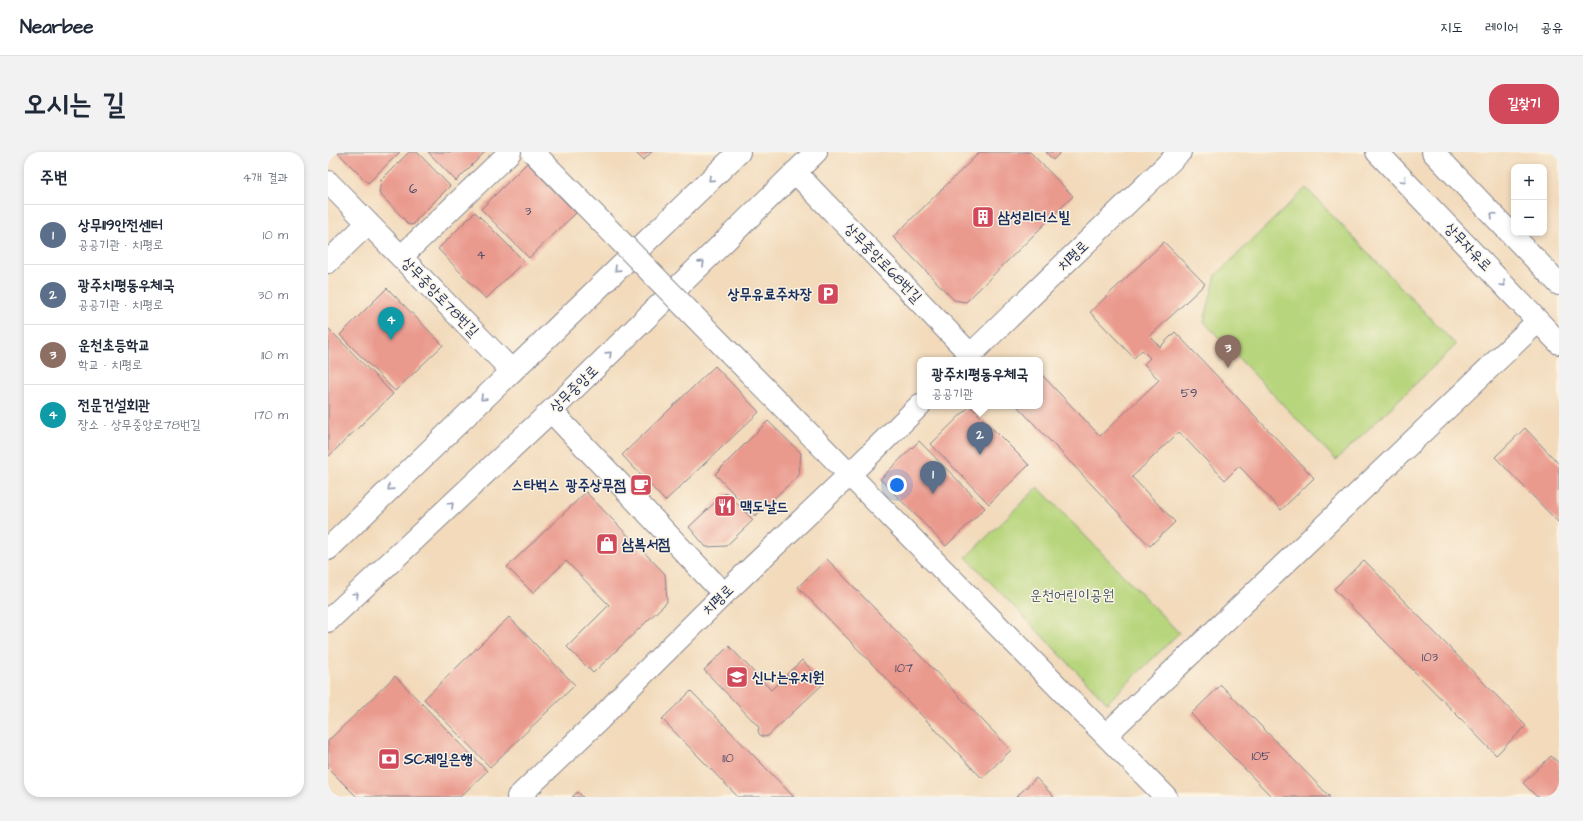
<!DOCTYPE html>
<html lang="ko">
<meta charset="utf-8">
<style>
:root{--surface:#fff;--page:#f2f2f3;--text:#1f2937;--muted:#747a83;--line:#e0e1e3;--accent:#d1495b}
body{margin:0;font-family:"Architects Daughter","Poor Story",sans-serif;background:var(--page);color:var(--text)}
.controls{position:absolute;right:12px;top:12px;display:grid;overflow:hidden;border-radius:8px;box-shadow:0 2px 6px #0003}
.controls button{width:36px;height:36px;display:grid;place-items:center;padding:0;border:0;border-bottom:1px solid var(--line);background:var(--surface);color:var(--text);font:20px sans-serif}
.you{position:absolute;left:569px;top:333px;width:14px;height:14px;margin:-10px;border:3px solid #fff;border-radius:50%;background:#1a73e8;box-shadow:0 0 0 6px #1a73e833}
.badge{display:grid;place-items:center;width:26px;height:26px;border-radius:50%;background:var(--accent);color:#fff;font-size:13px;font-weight:700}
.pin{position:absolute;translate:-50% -33px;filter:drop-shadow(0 1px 2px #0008)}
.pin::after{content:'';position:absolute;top:21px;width:14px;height:12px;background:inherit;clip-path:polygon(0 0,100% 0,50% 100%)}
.popup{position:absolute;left:589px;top:205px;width:126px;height:52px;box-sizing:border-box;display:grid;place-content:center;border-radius:8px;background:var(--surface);filter:drop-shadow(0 1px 3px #0005);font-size:13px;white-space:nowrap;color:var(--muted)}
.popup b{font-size:15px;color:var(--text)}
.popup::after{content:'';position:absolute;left:50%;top:100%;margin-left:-8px;border:8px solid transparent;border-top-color:var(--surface)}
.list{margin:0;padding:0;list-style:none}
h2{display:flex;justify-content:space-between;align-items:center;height:52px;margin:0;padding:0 16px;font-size:17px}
h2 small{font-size:13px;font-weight:400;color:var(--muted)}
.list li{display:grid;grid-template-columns:26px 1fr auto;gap:12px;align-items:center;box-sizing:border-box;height:60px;padding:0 16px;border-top:1px solid var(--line)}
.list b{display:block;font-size:15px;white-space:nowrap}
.list p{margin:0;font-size:13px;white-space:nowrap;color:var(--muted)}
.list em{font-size:13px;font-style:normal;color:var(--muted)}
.map{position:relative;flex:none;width:1231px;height:645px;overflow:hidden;border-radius:16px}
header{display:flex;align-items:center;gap:24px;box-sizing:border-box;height:56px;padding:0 20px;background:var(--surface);border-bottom:1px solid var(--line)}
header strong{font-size:19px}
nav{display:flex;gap:22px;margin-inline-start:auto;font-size:14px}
.intro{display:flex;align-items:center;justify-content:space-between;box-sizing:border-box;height:96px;padding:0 24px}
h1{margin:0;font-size:28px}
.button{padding:10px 18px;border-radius:16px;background:var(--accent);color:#fff;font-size:14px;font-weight:700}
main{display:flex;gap:24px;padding:0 24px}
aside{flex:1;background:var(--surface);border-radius:16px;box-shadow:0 2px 6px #0003}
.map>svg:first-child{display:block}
</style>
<header>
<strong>Nearbee</strong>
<nav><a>지도</a><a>레이어</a><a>공유</a></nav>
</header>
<div class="intro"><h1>오시는 길</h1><a class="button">길찾기</a></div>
<main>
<aside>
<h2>주변<small>4개 결과</small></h2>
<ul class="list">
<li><span class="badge" style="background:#5c6f8a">1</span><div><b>상무119안전센터</b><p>공공기관 · 치평로</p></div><em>10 m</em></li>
<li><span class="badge" style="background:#5c6f8a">2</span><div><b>광주치평동우체국</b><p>공공기관 · 치평로</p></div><em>30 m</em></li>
<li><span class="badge" style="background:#8d6e63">3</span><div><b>운천초등학교</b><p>학교 · 치평로</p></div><em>110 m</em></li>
<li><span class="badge" style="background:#0f9aa8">4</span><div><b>전문건설회관</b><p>장소 · 상무중앙로78번길</p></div><em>170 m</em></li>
</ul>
</aside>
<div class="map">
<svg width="1231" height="645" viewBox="0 0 1231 645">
<rect width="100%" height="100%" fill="#fcf5e5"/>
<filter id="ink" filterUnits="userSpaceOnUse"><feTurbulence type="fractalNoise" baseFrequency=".025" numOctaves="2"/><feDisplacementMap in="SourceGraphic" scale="8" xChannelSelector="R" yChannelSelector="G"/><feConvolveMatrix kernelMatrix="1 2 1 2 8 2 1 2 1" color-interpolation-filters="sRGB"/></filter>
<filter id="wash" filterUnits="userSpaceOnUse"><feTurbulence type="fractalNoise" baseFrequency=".012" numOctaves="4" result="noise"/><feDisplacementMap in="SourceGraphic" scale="16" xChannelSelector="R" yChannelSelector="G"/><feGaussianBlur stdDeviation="0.9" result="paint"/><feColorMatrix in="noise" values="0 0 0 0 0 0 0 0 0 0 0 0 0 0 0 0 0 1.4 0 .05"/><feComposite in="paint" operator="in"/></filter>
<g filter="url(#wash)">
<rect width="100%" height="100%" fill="#f2dabb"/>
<path fill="#b7d57c" stroke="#69826d" d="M 978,36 L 1128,193 L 1008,308 L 876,170 L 888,123 Z
M 710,335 L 851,481 L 779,551 L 638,405 Z"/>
<g id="blocks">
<path fill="#ea998d" d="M 9,0 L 72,0 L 40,31 Z
M 81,0 L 89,0 L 122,34 L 89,67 L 86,72 L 83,73 L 79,72 L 76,67 L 51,41 L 53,28 Z
M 100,0 L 157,0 L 128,29 Z
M 307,0 L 324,0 L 315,8 Z
M 652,0 L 702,0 L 745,44 L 638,150 L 626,148 L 565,85 Z
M 718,0 L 733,0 L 725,8 Z
M 199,11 L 248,61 L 201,106 L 153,57 Z
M 147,60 L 196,109 L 158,147 L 110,97 Z
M 836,90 L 877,132 L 822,184 L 832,195 L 847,180 L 986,326 L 953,358 L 911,314 L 897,328 L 851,280 L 804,325 L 847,370 L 822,394 L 689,254 L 712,254 L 712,221 L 772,284 L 831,228 L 816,212 L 822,206 L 814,198 L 806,206 L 762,160 Z
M 59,136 L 115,193 L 67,239 L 12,183 Z
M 0,176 L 65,242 L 0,305 Z
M 387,214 L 431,260 L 337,349 L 294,303 Z
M 642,254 L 701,313 L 661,352 L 603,292 Z
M 440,269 L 473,301 L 471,323 L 427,364 L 387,322 Z
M 1197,276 L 1231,312 L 1231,371 L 1167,305 Z
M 591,289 L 657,356 L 618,394 L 552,327 Z
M 258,340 L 337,422 L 339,450 L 265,521 L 239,495 L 281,453 L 238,409 L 205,441 L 179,415 Z
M 398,340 L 425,368 L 398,394 L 378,395 L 361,375 Z
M 499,407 L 683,598 L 654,626 L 470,435 Z
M 1036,408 L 1198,574 L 1168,603 L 1006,437 Z
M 181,465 L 247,533 L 162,615 L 96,547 Z
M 401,494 L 443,538 L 474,508 L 496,531 L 440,584 L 436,585 L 432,583 L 430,579 L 431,575 L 376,518 Z
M 67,524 L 159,619 L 132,645 L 29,645 L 0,616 L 0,589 Z
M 893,533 L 1002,645 L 944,645 L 863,562 Z
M 363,539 L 466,645 L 410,645 L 334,567 Z
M 1223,604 L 1231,611 L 1231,645 L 1209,645 L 1195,631 Z
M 708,626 L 726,645 L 688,645 Z
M 250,640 L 255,645 L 244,645 Z"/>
</g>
</g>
<g filter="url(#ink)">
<use href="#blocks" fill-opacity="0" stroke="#86848c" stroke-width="1"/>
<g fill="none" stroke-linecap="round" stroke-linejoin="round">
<g stroke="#86848c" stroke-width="24">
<path id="minor" d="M 1049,0 L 1231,191
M 1105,0 L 1231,132
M 467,20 L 642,202
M 0,30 L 183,218
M 73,105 L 182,0
M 0,110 L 40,71
M 402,201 L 838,645
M 637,208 L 852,0
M 223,259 L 396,442
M 0,397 L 411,0
M 0,469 L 223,259 L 488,0
M 778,583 L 1210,169
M 190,645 L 271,568 L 301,536 L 396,442 L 521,323 L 592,253"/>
</g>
<use href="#minor" stroke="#fff" stroke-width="22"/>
<g stroke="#86848c" stroke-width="24" stroke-linecap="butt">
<path id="minor-bridge" d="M 205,0 L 402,201"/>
</g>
<use href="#minor-bridge" stroke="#fff" stroke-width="22"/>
</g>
<defs><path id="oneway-chevron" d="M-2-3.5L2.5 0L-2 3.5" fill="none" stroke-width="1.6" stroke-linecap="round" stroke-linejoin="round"/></defs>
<g stroke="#8d97ae">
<use href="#oneway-chevron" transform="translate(383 27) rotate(136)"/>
<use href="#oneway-chevron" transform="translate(1076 28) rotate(46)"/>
<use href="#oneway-chevron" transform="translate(1165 63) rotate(-134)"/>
<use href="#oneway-chevron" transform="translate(374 111) rotate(-44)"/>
<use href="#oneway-chevron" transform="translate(289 117) rotate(136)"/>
<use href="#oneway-chevron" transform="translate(1175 132) rotate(46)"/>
<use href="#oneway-chevron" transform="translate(281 202) rotate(-44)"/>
<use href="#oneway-chevron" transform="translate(155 246) rotate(136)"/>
<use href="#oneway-chevron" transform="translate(62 336) rotate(136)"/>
<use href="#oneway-chevron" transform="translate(123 353) rotate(-43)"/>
<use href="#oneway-chevron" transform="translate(28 443) rotate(-43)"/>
</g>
</g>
<defs>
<g id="building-square" transform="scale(1.15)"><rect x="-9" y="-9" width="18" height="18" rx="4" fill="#d1495b" stroke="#fcf5e5"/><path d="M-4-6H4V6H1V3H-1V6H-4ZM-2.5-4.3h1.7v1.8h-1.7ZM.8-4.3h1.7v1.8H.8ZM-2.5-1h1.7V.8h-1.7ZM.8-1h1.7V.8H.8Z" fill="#fff"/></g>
<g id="parking-square" transform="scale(1.15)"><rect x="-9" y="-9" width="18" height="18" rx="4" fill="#d1495b" stroke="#fcf5e5"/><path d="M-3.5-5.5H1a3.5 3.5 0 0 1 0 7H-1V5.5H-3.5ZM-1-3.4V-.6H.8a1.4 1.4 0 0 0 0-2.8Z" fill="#fff"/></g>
<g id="cafe-square" transform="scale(1.15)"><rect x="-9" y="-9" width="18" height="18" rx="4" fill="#d1495b" stroke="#fcf5e5"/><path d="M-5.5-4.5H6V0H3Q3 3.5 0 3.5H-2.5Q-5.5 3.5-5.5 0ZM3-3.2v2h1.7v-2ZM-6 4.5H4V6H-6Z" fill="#fff"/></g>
<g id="restaurant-square" transform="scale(1.15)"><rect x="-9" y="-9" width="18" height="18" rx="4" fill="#d1495b" stroke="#fcf5e5"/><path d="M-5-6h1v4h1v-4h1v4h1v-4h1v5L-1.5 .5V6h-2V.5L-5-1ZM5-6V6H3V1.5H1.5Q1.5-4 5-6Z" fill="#fff"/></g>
<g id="shop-square" transform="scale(1.15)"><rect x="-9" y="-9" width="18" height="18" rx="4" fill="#d1495b" stroke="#fcf5e5"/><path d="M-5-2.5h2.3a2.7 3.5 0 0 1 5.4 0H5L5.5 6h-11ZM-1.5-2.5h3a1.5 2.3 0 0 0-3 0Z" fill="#fff"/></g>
<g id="school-square" transform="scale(1.15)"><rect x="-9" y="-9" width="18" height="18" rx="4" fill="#d1495b" stroke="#fcf5e5"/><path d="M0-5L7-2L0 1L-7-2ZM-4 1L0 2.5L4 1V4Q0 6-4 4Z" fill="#fff"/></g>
<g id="bank-square" transform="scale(1.15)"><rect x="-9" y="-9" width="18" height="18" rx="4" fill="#d1495b" stroke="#fcf5e5"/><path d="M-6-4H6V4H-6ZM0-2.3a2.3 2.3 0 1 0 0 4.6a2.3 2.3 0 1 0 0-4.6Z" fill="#fff"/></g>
</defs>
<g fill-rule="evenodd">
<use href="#building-square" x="655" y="65"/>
<use href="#parking-square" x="500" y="142"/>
<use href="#cafe-square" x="313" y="333"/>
<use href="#restaurant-square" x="397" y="354"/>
<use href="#shop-square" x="279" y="392"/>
<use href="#school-square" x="409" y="525"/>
<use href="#bank-square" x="61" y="607"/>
</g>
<g text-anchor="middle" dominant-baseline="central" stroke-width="3" stroke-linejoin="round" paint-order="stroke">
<g font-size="13" fill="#4f4a6a">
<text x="85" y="37">6</text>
<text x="200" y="59">3</text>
<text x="153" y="103">4</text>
<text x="861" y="241">59</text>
<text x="1102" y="505">103</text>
<text x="576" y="516">107</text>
<text x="933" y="604">105</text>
<text x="400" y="606">110</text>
</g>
<g font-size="15" font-weight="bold" fill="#1b2f5e" stroke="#fcf5e5" text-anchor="start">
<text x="670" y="65">삼성리더스빌</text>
<text x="484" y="142" text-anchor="end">상무유료주차장</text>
<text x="298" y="333" text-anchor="end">스타벅스 광주상무점</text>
<text x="412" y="354">맥도날드</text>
<text x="294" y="392">삼복서점</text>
<text x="424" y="525">신나는유치원</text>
<text x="76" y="607">SC제일은행</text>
</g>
<g font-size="15" fill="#1b2f5e" stroke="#fcf5e5">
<text transform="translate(1140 95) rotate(46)">상무자유로</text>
<text transform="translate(745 104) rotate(-44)">치평로</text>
<text transform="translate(555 111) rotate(46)">상무중앙로68번길</text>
<text transform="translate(112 145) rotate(46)">상무중앙로78번길</text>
<text transform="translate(246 237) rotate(-44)">상무중앙로</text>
<text transform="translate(390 448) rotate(-44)">치평로</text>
</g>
<g font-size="15" fill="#425866" stroke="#fcf5e5">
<text x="744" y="443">운천어린이공원</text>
</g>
</g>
</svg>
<div class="controls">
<button>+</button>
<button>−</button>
</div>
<div class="you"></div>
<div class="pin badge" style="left:605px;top:342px;background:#5c6f8a">1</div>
<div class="pin badge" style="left:652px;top:303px;background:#5c6f8a">2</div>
<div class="popup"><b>광주치평동우체국</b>공공기관</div>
<div class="pin badge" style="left:900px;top:216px;background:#8d6e63">3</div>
<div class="pin badge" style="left:63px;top:188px;background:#0f9aa8">4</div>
</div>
</main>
